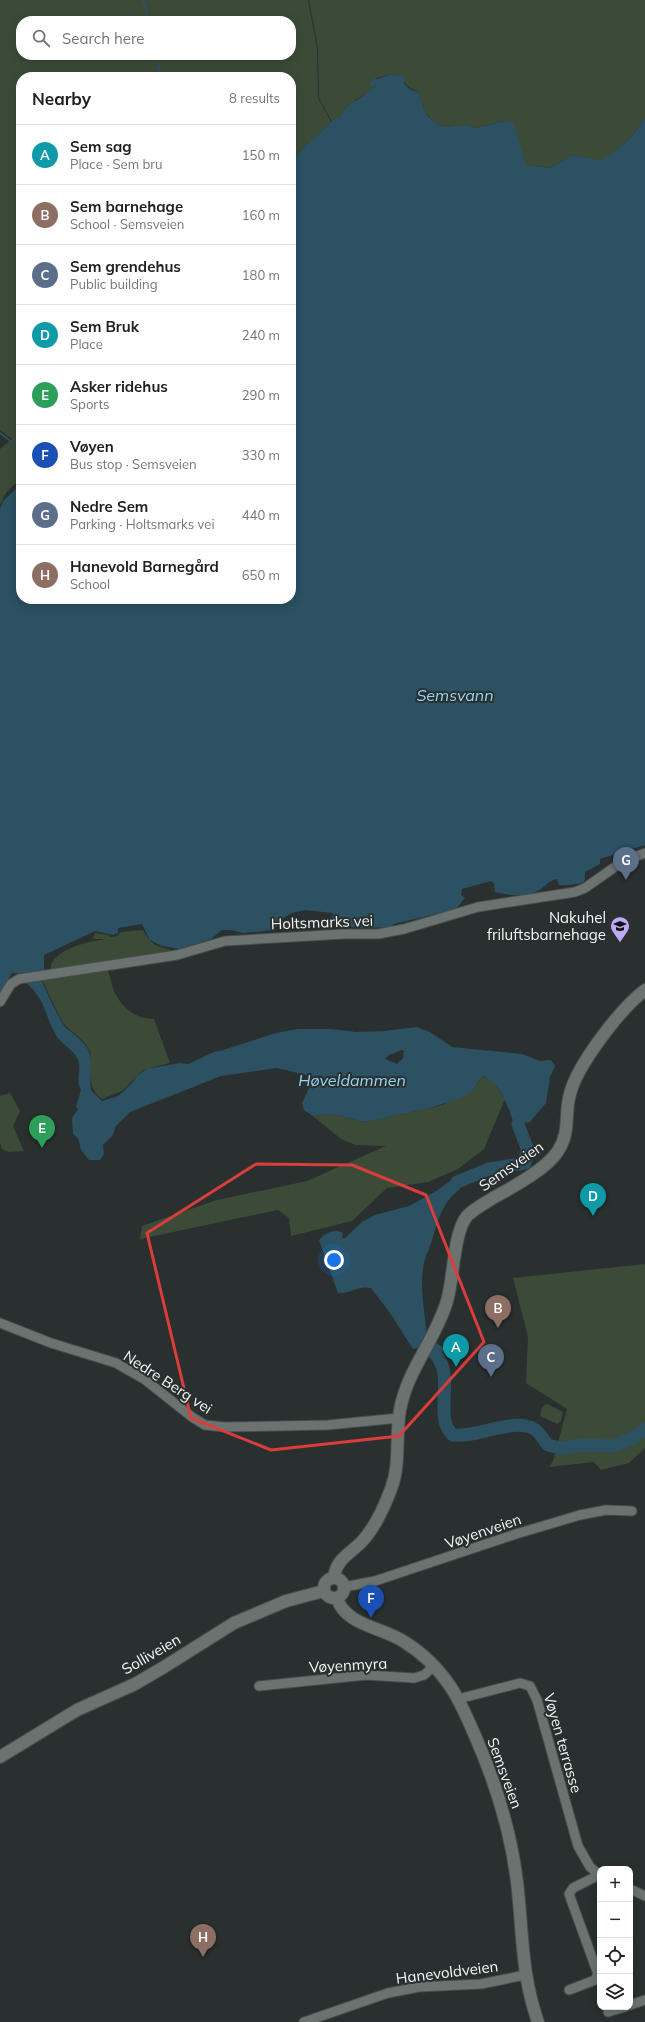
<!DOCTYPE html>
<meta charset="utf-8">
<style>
:root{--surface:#fff;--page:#f6f6f6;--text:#202124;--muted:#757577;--line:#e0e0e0;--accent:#2563eb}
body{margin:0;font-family:Mulish,sans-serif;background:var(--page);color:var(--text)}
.controls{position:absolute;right:12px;bottom:12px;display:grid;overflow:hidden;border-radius:8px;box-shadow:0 2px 10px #0003}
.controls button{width:36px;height:36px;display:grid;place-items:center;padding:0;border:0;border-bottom:1px solid var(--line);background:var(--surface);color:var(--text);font:20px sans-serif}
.you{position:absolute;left:334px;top:1260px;width:14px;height:14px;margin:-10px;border:3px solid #fff;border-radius:50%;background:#1a73e8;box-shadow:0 0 0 6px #1a73e833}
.badge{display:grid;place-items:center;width:26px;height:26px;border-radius:50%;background:var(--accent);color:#fff;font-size:13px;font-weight:700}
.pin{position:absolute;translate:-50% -33px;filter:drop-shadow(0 1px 2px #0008)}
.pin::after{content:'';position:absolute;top:21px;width:14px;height:12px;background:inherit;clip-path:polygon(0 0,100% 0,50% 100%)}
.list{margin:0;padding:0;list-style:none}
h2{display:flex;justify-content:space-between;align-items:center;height:52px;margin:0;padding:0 16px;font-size:17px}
h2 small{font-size:13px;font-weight:400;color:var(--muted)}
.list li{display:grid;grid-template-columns:26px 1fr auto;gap:12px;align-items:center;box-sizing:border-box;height:60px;padding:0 16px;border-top:1px solid var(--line)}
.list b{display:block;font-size:15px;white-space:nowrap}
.list p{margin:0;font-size:13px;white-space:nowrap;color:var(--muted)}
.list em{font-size:13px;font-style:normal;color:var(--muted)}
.icon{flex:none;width:22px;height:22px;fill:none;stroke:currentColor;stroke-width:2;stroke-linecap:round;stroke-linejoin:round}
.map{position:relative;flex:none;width:645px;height:2022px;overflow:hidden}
.search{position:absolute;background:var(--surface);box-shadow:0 2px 10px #0003;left:16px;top:16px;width:280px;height:44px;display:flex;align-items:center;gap:10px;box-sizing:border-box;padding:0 14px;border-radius:16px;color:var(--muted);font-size:15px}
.panel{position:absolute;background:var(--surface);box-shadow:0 2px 10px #0003;left:16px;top:72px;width:280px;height:532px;border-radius:16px}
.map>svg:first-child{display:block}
</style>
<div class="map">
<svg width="645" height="2022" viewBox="0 0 645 2022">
<rect width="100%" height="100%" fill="#29302f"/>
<path fill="#3c4b38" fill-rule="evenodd" d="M 0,0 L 308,0 L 317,48 L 318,98 L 331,122 L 291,160 L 291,77 L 21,77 L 21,478 L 6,493 L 0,505 L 0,449 L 12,439 L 0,430 ZM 21,21 L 291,21 L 291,55 L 21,55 Z
M 309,0 L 645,0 L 645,117 C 635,136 618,151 600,162 L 572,155 L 550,168 L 526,165 L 505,121 L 477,128 L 465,125 L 445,127 L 434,122 L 424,111 L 424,108 L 417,91 C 409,88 404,85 403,76 L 391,74 L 373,79 L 372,84 L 377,85 L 369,92 L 357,99 L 351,105 L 347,106 L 339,118 L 332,122 L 319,98 L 318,48 Z
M 143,930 C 151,944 156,947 172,950 L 166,954 L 50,970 C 51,967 51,963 53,961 C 61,949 90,940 103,940 L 105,948 L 103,939 L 93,939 L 95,933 L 108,935 L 111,937 L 117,936 L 121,932 Z
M 107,970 C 111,976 111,984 114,991 C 122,1008 135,1019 154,1019 L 170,1063 L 143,1070 L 122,1091 L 102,1099 C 89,1089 90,1077 90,1061 C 90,1058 91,1054 90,1052 C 86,1041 72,1032 65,1025 C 62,1023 43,982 42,979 Z
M 481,1076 L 492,1080 L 505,1099 L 484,1149 L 458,1169 L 428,1182 L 387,1188 L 352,1221 L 291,1236 L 289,1218 L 278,1210 L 140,1239 L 142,1226 L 217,1200 L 307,1181 L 386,1146 L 356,1145 L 341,1139 L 313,1116 L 332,1114 L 365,1122 L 430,1108 L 443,1105 L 478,1083 Z
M 10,1093 L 20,1111 L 13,1126 L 24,1151 L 9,1152 L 2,1149 L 0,1143 L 0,1096 Z
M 645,1264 L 645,1448 L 629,1463 L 601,1470 L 594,1462 L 549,1467 L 553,1461 L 567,1409 L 526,1383 L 528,1337 L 513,1278 Z
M 547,1404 L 563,1412 L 561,1421 L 557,1424 L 540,1416 L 542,1407 Z"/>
<path fill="#2c5162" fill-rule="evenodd" d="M 391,74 L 403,76 L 405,78 L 404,83 L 409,89 L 418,92 L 426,114 L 434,122 L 445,127 L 465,125 L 477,128 L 505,121 L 514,124 L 526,165 L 550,168 L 572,155 L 600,161 C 618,151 635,136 645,117 L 645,845 L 600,859 L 600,864 L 585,872 L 585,879 L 583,883 L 569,885 L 559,885 L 557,879 C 548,880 544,889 536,892 C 523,897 507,895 495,892 L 494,884 L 491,881 L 462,889 L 461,895 L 465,898 L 456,909 L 394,924 L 390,927 L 367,928 L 336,926 L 331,922 L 331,917 L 334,916 L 332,913 L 305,910 L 292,913 L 273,924 L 273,926 L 277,926 L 274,930 L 243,933 L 232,930 L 222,930 L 211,939 L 180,949 L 162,946 L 150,940 L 142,924 L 118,928 L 118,933 L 113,935 L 95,931 L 44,955 L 44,972 L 32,974 L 32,972 L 29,972 L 30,975 L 19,977 L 18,973 L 12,973 L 0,993 L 0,509 L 3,501 L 21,484 L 21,599 L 291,599 L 291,160 L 333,120 L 339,118 L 347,106 C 351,105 376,87 377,84 L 371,87 L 370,85 L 374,77 L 377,79 Z
M 41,978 C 42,983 62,1025 66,1028 C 73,1033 86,1043 89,1052 C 92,1064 89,1078 91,1090 L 102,1101 L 118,1096 L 132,1083 L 137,1076 L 146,1069 L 180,1063 L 188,1064 L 214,1052 L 220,1051 L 276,1033 L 297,1029 L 331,1029 L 356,1032 L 384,1031 L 417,1027 L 430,1032 L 452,1047 L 522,1054 L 540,1061 L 551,1060 L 555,1066 L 550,1077 L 546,1103 L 530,1122 L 514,1124 C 508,1107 501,1082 482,1076 L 472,1091 L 461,1098 L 430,1108 L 365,1122 L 332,1114 L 313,1116 L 304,1110 L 302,1103 L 314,1077 L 277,1068 L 221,1076 L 130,1112 L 115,1127 L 113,1135 L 103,1145 L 104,1154 L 100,1160 L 89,1160 L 81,1150 L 78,1138 L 73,1134 L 72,1118 L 78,1109 L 76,1107 L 81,1090 C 75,1079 82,1070 78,1060 C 74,1050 63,1045 57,1037 C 43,1014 48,1001 24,981 ZM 402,1050 L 404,1051 L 403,1058 L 397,1064 L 385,1059 L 389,1055 Z
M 450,1181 L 457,1182 L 460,1189 C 443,1202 439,1217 433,1237 C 431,1245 426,1254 424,1263 C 419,1287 425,1312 427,1337 L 447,1350 L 430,1357 L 418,1348 L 413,1349 L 390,1313 L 371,1288 C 357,1285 351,1294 338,1293 L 319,1240 C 326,1233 333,1228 343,1233 L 342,1238 L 345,1238 L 362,1222 L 375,1215 L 409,1206 L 438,1190 Z"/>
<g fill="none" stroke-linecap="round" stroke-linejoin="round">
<path stroke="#2c5162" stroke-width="2" d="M 143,0 L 149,21
M 156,55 L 159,68 L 157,77
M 0,433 L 21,449"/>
<path stroke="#2c5162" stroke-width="13" d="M 457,1182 L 489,1169 L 525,1163 L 527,1148 L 518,1124
M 423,1342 C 431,1349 437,1354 441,1363 C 451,1385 435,1420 453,1435 C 477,1438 514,1417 534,1429 C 540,1432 543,1440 548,1445 L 560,1448 L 584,1445 L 614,1446 L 633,1438 L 645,1429"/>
<g stroke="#484d4c" stroke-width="11">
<path id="street" d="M 0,1002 L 11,984 L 19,979 L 177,955 L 225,941 L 344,934 L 378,934 L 404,929 L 478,907 L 575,892 L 585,888 L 622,862 L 645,853
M 0,1323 L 51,1343 L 116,1363 L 144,1379 L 192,1417 L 205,1425 L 224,1427 L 328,1425 L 399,1418
M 344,1587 L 375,1581 L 516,1534 L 580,1515 L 606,1510 L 632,1511
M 259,1686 L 366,1675 L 414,1678 L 424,1675 L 434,1666
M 458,1699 L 520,1683 L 530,1686 L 537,1700 L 578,1846 L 590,1867 L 600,1875
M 630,1889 L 645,1896
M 569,1990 L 595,1980 L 598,1974 L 569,1894 L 573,1888 L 599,1875
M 630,2005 L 645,2000
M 608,2012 L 625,2007
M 304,2022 L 388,1993 L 419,1987 L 481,1984 L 525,1975"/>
</g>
<g stroke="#484d4c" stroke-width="14">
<path id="secondary" d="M324 1588a10 10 0 1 1 20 0a10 10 0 1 1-20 0Z
M 334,1578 C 336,1557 353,1553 365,1538 C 376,1525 385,1505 391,1489 C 401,1463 395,1437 400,1410 C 407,1370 436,1339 447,1301 C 454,1278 453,1234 467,1216 C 474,1209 485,1203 493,1198 C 511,1188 547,1169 558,1151 C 571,1131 564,1114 570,1094 C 577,1065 621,1008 645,990
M 337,1598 C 345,1625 381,1627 403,1641 C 421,1652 438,1668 450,1686 C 461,1702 468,1720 476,1738 C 496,1784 511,1832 517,1882 C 523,1932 521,1974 538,2022
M 0,1757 L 77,1710 L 135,1684 L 164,1667 L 234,1623 L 286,1601 L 324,1591"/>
</g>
<use href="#street" stroke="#6b7371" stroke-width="9"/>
<use href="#secondary" stroke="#6b7371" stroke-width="12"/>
</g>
<path fill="none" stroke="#d93d3c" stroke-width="3" stroke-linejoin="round" d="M 256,1164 L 352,1165 L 426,1195 L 484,1342 L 399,1436 L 271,1450 L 191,1418 L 147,1233 Z"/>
<defs>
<g id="school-pin" transform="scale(1)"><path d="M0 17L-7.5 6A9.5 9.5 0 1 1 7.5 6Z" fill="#bfa9f4" stroke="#29302f"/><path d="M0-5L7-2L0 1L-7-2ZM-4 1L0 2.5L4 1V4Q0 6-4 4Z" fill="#111"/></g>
</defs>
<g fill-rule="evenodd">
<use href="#school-pin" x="620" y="926"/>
</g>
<g text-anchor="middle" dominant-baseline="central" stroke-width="4" stroke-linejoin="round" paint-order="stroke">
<g font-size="15" fill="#f2f6f5" stroke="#29302f" text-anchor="end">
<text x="606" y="917">Nakuhel<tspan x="606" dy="17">friluftsbarnehage</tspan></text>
</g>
<g font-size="15" fill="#f2f6f5" stroke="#29302f">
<text transform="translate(322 922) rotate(-2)">Holtsmarks vei</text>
<text transform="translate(511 1166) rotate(-35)">Semsveien</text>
<text transform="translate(168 1382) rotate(33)">Nedre Berg vei</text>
<text transform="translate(483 1531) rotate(-19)">Vøyenveien</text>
<text transform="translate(151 1654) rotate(-30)">Solliveien</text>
<text transform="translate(348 1665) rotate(-3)">Vøyenmyra</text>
<text transform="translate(563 1743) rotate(74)">Vøyen terrasse</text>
<text transform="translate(505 1773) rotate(70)">Semsveien</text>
<text transform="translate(447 1972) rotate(-7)">Hanevoldveien</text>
</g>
<g font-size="16" font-style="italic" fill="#93d6f6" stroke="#29302f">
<text x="455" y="695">Semsvann</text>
<text x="352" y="1080">Høveldammen</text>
</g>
</g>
</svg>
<div class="controls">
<button>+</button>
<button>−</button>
<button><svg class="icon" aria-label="locate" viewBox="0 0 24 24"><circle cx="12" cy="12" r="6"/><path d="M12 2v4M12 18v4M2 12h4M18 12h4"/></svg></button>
<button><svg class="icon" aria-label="layers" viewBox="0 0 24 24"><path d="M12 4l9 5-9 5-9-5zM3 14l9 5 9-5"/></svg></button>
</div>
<div class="you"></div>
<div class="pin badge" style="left:456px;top:1367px;background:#0f9aa8">A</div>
<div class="pin badge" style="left:498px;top:1328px;background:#8d6e63">B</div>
<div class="pin badge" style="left:491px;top:1377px;background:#5c6f8a">C</div>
<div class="pin badge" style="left:593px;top:1216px;background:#0f9aa8">D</div>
<div class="pin badge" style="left:42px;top:1148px;background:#2e9e5b">E</div>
<div class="pin badge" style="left:371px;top:1618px;background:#1a4fb4">F</div>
<div class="pin badge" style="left:626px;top:880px;background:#5c6f8a">G</div>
<div class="pin badge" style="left:203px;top:1957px;background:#8d6e63">H</div>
<div class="search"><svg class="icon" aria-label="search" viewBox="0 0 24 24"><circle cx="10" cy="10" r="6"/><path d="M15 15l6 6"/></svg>Search here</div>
<section class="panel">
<h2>Nearby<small>8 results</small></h2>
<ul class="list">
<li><span class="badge" style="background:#0f9aa8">A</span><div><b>Sem sag</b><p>Place · Sem bru</p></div><em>150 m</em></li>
<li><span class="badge" style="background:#8d6e63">B</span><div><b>Sem barnehage</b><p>School · Semsveien</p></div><em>160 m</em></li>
<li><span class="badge" style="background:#5c6f8a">C</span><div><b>Sem grendehus</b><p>Public building</p></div><em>180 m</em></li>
<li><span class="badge" style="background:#0f9aa8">D</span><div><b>Sem Bruk</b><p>Place</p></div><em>240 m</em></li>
<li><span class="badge" style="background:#2e9e5b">E</span><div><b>Asker ridehus</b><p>Sports</p></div><em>290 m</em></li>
<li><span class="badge" style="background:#1a4fb4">F</span><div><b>Vøyen</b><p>Bus stop · Semsveien</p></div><em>330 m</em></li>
<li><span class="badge" style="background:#5c6f8a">G</span><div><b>Nedre Sem</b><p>Parking · Holtsmarks vei</p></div><em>440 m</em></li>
<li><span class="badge" style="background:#8d6e63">H</span><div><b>Hanevold Barnegård</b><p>School</p></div><em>650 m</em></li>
</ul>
</section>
</div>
